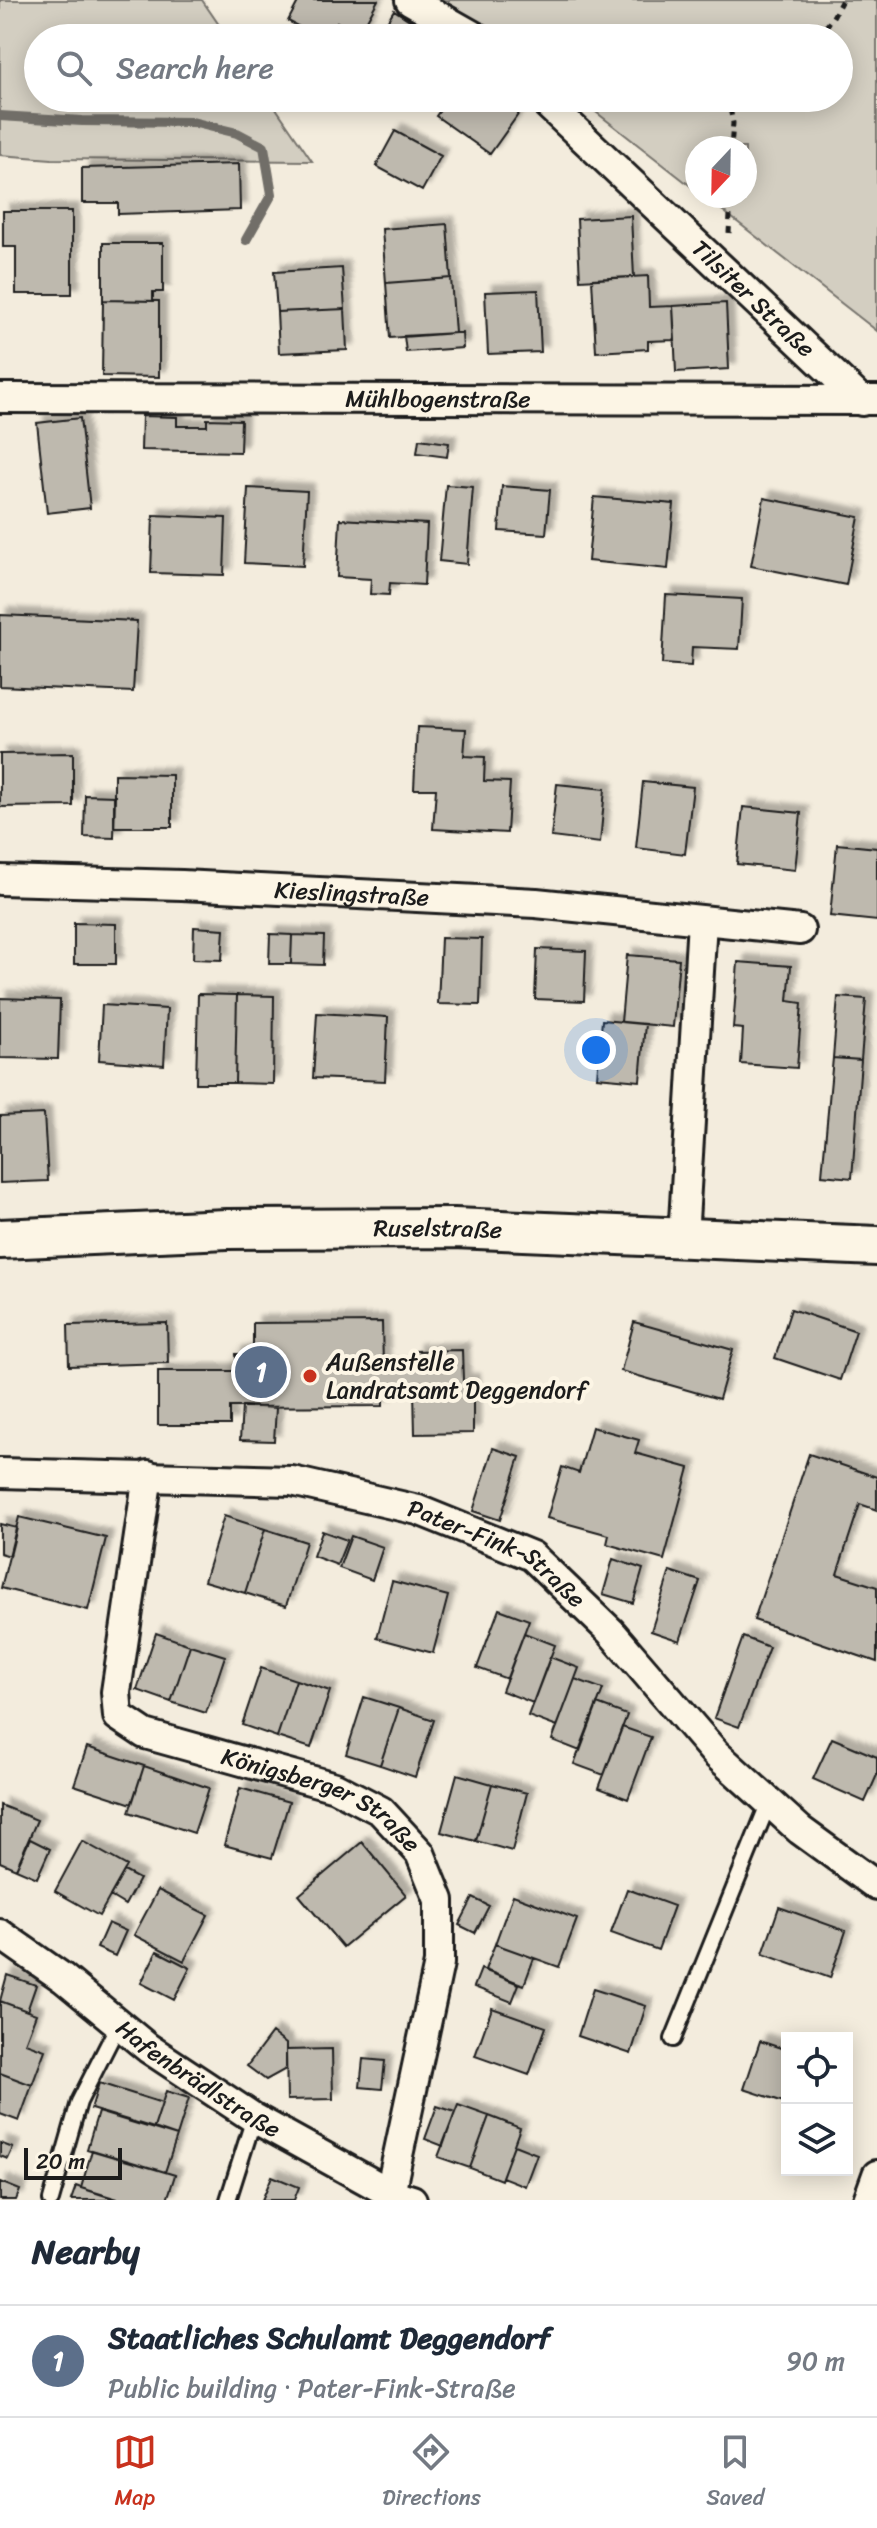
<!DOCTYPE html>
<meta charset="utf-8">
<style>
:root{--surface:#fff;--page:#f2f2f3;--text:#1f2937;--muted:#747a83;--line:#e0e1e3;--accent:#c8321e}
body{margin:0;font-family:Sriracha,sans-serif;background:var(--page);color:var(--text)}
.controls{position:absolute;right:24px;bottom:24px;display:grid;overflow:hidden;border-radius:0px;box-shadow:0 4px 20px #0003}
.controls button{width:72px;height:72px;display:grid;place-items:center;padding:0;border:0;border-bottom:2px solid var(--line);background:var(--surface);color:var(--text);font:40px sans-serif}
.compass{position:absolute;left:685px;top:136px;width:72px;height:72px;border-radius:50%;background:var(--surface);box-shadow:0 4px 20px #0003;rotate:202deg}
.scale{position:absolute;left:24px;bottom:20px;width:98px;box-sizing:border-box;padding-left:8px;border:4px solid #1c1c1c;border-top:0;font-size:22px;line-height:28px;white-space:nowrap;color:#1c1c1c;-webkit-text-stroke:6px #fcf5e5;paint-order:stroke}
.you{position:absolute;left:596px;top:1050px;width:28px;height:28px;margin:-20px;border:6px solid #fff;border-radius:50%;background:#1a73e8;box-shadow:0 0 0 12px #1a73e833}
.badge{display:grid;place-items:center;width:52px;height:52px;border-radius:50%;background:var(--accent);color:#fff;font-size:26px;font-weight:700}
.pin{position:absolute;translate:-50% -50%;border:4px solid #fff;box-shadow:0 2px 8px #0006}
.list{margin:0;padding:0;list-style:none}
h2{display:flex;justify-content:space-between;align-items:center;height:104px;margin:0;padding:0 32px;font-size:34px}
h2 small{font-size:26px;font-weight:400;color:var(--muted)}
.list li{display:grid;grid-template-columns:52px 1fr auto;gap:24px;align-items:center;box-sizing:border-box;height:112px;padding:0 32px;border-top:2px solid var(--line)}
.list b{display:block;font-size:30px;white-space:nowrap}
.list p{margin:0;font-size:26px;white-space:nowrap;color:var(--muted)}
.list em{font-size:26px;font-style:normal;color:var(--muted)}
.icon{flex:none;width:44px;height:44px;fill:none;stroke:currentColor;stroke-width:2;stroke-linecap:round;stroke-linejoin:round}
.map{position:relative;flex:none;width:877px;height:2200px;overflow:hidden}
.search{position:absolute;background:var(--surface);box-shadow:0 4px 20px #0003;left:24px;right:24px;top:24px;height:88px;display:flex;align-items:center;gap:20px;box-sizing:border-box;padding:0 28px;border-radius:44px;color:var(--muted);font-size:30px}
.sheet{height:216px;background:var(--surface)}
nav{display:flex;justify-content:space-around;align-items:center;box-sizing:border-box;height:112px;border-top:2px solid var(--line);background:var(--surface);font-size:22px;color:var(--muted)}
nav a{display:grid;justify-items:center;gap:4px}
nav .on{color:var(--accent)}
.map>svg:first-child{display:block}
</style>
<div class="map">
<svg width="877" height="2200" viewBox="0 0 877 2200">
<defs>
<filter id="shadow"><feDropShadow dx="7" dy="-7" stdDeviation="2" flood-color="#0004"/></filter>
</defs>
<rect width="100%" height="100%" fill="#f3ecdd"/>
<filter id="ink" filterUnits="userSpaceOnUse"><feTurbulence type="fractalNoise" baseFrequency=".0125" numOctaves="2"/><feDisplacementMap in="SourceGraphic" scale="16" xChannelSelector="R" yChannelSelector="G"/><feConvolveMatrix kernelMatrix="1 2 1 2 8 2 1 2 1" color-interpolation-filters="sRGB"/></filter>
<g filter="url(#ink)">
<path fill="#d3cec1" stroke="#78756e" stroke-width="2" d="M 0,0 L 202,0 L 228,38 L 38,38 L 38,98 L 269,98 L 312,161 L 52,159 L 0,155 Z
M 438,0 L 877,0 L 877,331 L 704,196 L 745,196 L 745,148 L 697,148 L 697,191 L 578,98 L 839,98 L 839,38 L 501,38 L 485,26 Z"/>
<g fill="none" stroke-linecap="round" stroke-linejoin="round">
<path stroke="#716e68" stroke-width="10" d="M 0,116 L 82,121 L 192,122 L 237,133 L 264,147 L 272,194 L 246,240"/>
</g>
<path fill="#beb9ae" stroke="#1c1c1c" stroke-width="2" filter="url(#shadow)" d="M 299,0 L 378,0 L 359,35 L 337,22 L 328,38 L 320,38 L 288,21 Z
M 394,10 L 437,38 L 377,38 Z
M 449,98 L 507,98 L 522,109 L 490,154 L 436,116 Z
M 395,131 L 441,156 L 422,191 L 376,166 Z
M 239,164 L 240,210 L 118,214 L 118,203 L 82,203 L 82,168 Z
M 3,211 L 72,211 L 72,294 L 16,294 L 16,247 L 3,247 Z
M 631,216 L 634,277 L 580,280 L 577,219 Z
M 447,224 L 451,278 L 386,283 L 382,229 Z
M 103,243 L 163,243 L 163,292 L 153,292 L 153,301 L 103,300 Z
M 342,268 L 345,309 L 277,312 L 274,272 Z
M 648,276 L 649,307 L 673,306 L 675,340 L 648,341 L 648,349 L 596,352 L 592,279 Z
M 451,278 L 455,333 L 390,338 L 386,283 Z
M 538,290 L 541,352 L 488,354 L 485,292 Z
M 103,300 L 159,301 L 159,377 L 102,376 Z
M 726,303 L 729,369 L 676,372 L 673,306 Z
M 345,309 L 347,350 L 279,353 L 277,312 Z
M 455,333 L 462,333 L 463,348 L 406,352 L 404,336 Z
M 142,416 L 177,417 L 177,426 L 207,426 L 207,419 L 241,420 L 240,452 L 141,450 Z
M 80,418 L 90,508 L 47,513 L 37,423 Z
M 419,439 L 449,443 L 447,457 L 417,453 Z
M 446,485 L 473,487 L 467,564 L 439,561 Z
M 502,486 L 550,490 L 546,534 L 499,531 Z
M 248,488 L 307,491 L 303,566 L 244,563 Z
M 594,497 L 674,504 L 668,569 L 588,561 Z
M 764,498 L 859,517 L 846,585 L 751,566 Z
M 153,515 L 226,518 L 224,575 L 151,573 Z
M 340,519 L 427,524 L 424,585 L 390,583 L 389,595 L 370,594 L 371,579 L 337,577 Z
M 666,595 L 742,599 L 739,649 L 692,647 L 691,666 L 662,664 Z
M 0,615 L 137,621 L 133,692 L 0,686 Z
M 417,727 L 466,729 L 464,756 L 485,757 L 484,781 L 510,782 L 507,833 L 433,829 L 436,789 L 414,789 Z
M 73,753 L 73,806 L 0,807 L 0,754 Z
M 114,774 L 172,775 L 172,827 L 114,827 Z
M 643,782 L 693,787 L 685,854 L 636,848 Z
M 557,784 L 605,789 L 600,843 L 551,837 Z
M 85,795 L 115,796 L 114,838 L 84,837 Z
M 743,807 L 801,813 L 795,870 L 737,864 Z
M 837,844 L 877,848 L 877,921 L 830,916 Z
M 74,923 L 116,924 L 116,964 L 74,964 Z
M 194,927 L 224,929 L 222,960 L 193,959 Z
M 270,934 L 292,935 L 291,964 L 269,964 Z
M 292,935 L 324,936 L 323,965 L 291,964 Z
M 441,938 L 482,939 L 480,1005 L 438,1004 Z
M 537,949 L 586,951 L 584,1001 L 535,999 Z
M 627,955 L 679,959 L 673,1027 L 621,1022 Z
M 738,962 L 791,966 L 788,1001 L 802,1003 L 797,1068 L 741,1064 L 743,1029 L 733,1028 Z
M 198,994 L 237,995 L 235,1083 L 196,1083 Z
M 237,995 L 274,996 L 273,1084 L 235,1083 Z
M 838,997 L 866,999 L 861,1060 L 833,1058 Z
M 0,998 L 60,1000 L 58,1059 L 0,1058 Z
M 102,1005 L 167,1009 L 164,1065 L 99,1060 Z
M 317,1013 L 388,1017 L 385,1081 L 313,1078 Z
M 602,1020 L 645,1024 L 640,1081 L 597,1077 Z
M 833,1058 L 861,1060 L 852,1178 L 822,1175 Z
M 44,1114 L 48,1181 L 0,1183 L 0,1116 Z
M 791,1309 L 856,1331 L 840,1380 L 775,1358 Z
M 382,1322 L 383,1366 L 414,1366 L 414,1351 L 462,1350 L 463,1381 L 473,1381 L 473,1433 L 415,1434 L 414,1390 L 383,1390 L 383,1406 L 230,1407 L 230,1425 L 158,1425 L 158,1371 L 237,1371 L 236,1354 L 253,1354 L 253,1323 Z
M 634,1322 L 733,1350 L 719,1399 L 621,1371 Z
M 167,1323 L 168,1363 L 69,1366 L 68,1325 Z
M 242,1406 L 276,1408 L 274,1441 L 240,1440 Z
M 592,1427 L 639,1440 L 635,1453 L 689,1468 L 664,1560 L 607,1544 L 609,1535 L 547,1518 L 562,1467 L 579,1473 Z
M 493,1448 L 520,1457 L 500,1520 L 473,1511 Z
M 809,1454 L 877,1477 L 877,1510 L 860,1504 L 837,1574 L 877,1587 L 877,1662 L 754,1620 Z
M 224,1516 L 265,1529 L 245,1593 L 204,1581 Z
M 19,1517 L 106,1538 L 88,1610 L 1,1588 Z
M 0,1524 L 17,1528 L 10,1556 L 0,1553 Z
M 265,1529 L 306,1542 L 286,1606 L 245,1593 Z
M 322,1531 L 347,1540 L 337,1565 L 313,1556 Z
M 351,1536 L 383,1547 L 372,1580 L 339,1568 Z
M 613,1559 L 643,1569 L 633,1603 L 603,1594 Z
M 670,1571 L 700,1581 L 680,1641 L 651,1631 Z
M 392,1581 L 448,1596 L 433,1653 L 377,1638 Z
M 499,1609 L 529,1620 L 507,1679 L 477,1668 Z
M 156,1633 L 190,1645 L 171,1702 L 137,1690 Z
M 524,1633 L 555,1645 L 533,1703 L 502,1691 Z
M 743,1637 L 769,1647 L 739,1727 L 714,1718 Z
M 190,1645 L 225,1656 L 206,1713 L 171,1702 Z
M 550,1657 L 579,1668 L 557,1727 L 528,1716 Z
M 261,1668 L 296,1680 L 277,1737 L 242,1725 Z
M 575,1679 L 603,1689 L 580,1751 L 552,1740 Z
M 296,1680 L 330,1691 L 311,1748 L 277,1737 Z
M 364,1697 L 399,1708 L 380,1765 L 346,1754 Z
M 597,1704 L 627,1715 L 604,1775 L 574,1764 Z
M 399,1708 L 434,1720 L 415,1777 L 380,1765 Z
M 622,1727 L 651,1737 L 628,1799 L 599,1788 Z
M 832,1738 L 877,1757 L 877,1775 L 865,1802 L 813,1779 Z
M 87,1747 L 144,1766 L 132,1804 L 74,1785 Z
M 144,1766 L 209,1788 L 194,1833 L 129,1812 Z
M 457,1774 L 492,1784 L 476,1841 L 441,1832 Z
M 492,1784 L 527,1793 L 512,1851 L 476,1841 Z
M 240,1788 L 289,1802 L 272,1858 L 224,1845 Z
M 0,1805 L 37,1820 L 16,1869 L 0,1862 Z
M 30,1839 L 50,1849 L 37,1878 L 16,1869 Z
M 82,1841 L 127,1866 L 99,1916 L 55,1891 Z
M 362,1842 L 406,1895 L 343,1947 L 299,1895 Z
M 124,1871 L 139,1879 L 125,1905 L 110,1896 Z
M 627,1889 L 674,1906 L 658,1950 L 611,1933 Z
M 158,1890 L 208,1915 L 184,1961 L 134,1935 Z
M 513,1895 L 577,1919 L 559,1967 L 495,1944 Z
M 473,1898 L 489,1906 L 475,1933 L 459,1925 Z
M 779,1907 L 846,1931 L 830,1978 L 763,1954 Z
M 108,1923 L 126,1931 L 115,1956 L 97,1948 Z
M 495,1944 L 534,1958 L 524,1985 L 485,1970 Z
M 157,1951 L 190,1968 L 174,2000 L 141,1983 Z
M 481,1969 L 519,1984 L 512,2002 L 474,1987 Z
M 7,1975 L 36,1985 L 27,2011 L 0,2001 Z
M 593,1989 L 646,2006 L 631,2054 L 578,2036 Z
M 0,2001 L 36,2014 L 25,2043 L 45,2050 L 32,2085 L 0,2073 Z
M 492,2008 L 546,2027 L 529,2075 L 475,2056 Z
M 272,2033 L 286,2044 L 286,2069 L 266,2080 L 247,2066 Z
M 760,2041 L 787,2050 L 787,2103 L 744,2089 Z
M 332,2049 L 333,2099 L 287,2100 L 286,2050 Z
M 363,2059 L 385,2061 L 382,2089 L 360,2087 Z
M 0,2073 L 32,2085 L 19,2121 L 0,2114 Z
M 99,2083 L 162,2103 L 154,2128 L 91,2109 Z
M 166,2091 L 189,2098 L 177,2136 L 154,2128 Z
M 458,2105 L 489,2116 L 470,2168 L 438,2157 Z
M 437,2106 L 455,2112 L 443,2146 L 425,2139 Z
M 98,2112 L 177,2136 L 165,2172 L 87,2149 Z
M 489,2116 L 520,2128 L 501,2180 L 470,2168 Z
M 0,2143 L 13,2148 L 8,2159 L 0,2156 Z
M 514,2145 L 537,2154 L 525,2186 L 502,2177 Z
M 92,2150 L 175,2175 L 167,2200 L 121,2200 L 81,2188 Z
M 272,2176 L 299,2187 L 294,2200 L 262,2200 Z
M 0,2182 L 20,2190 L 16,2200 L 0,2200 Z
M 76,2186 L 81,2188 L 118,2200 L 71,2200 Z"/>
<g fill="none" stroke-linecap="round" stroke-linejoin="round">
<g stroke="#1c1c1c" stroke-width="20">
<path id="lane" d="M 673,2039 L 769,1802
M 51,2200 L 79,2102 L 119,2023
M 228,2200 L 254,2118"/>
</g>
<g stroke="#1c1c1c" stroke-width="34">
<g id="street">
<path d="M 410,0 L 477,38"/>
<path id="s1" d="M 541,98 L 862,401"/>
<path id="s2" d="M 0,398 L 877,400"/>
<path id="s3" d="M 0,880 L 182,885 L 536,903 L 800,930"/>
<path d="M 683,1238 L 702,921"/>
<path id="s4" d="M 0,1473 L 292,1481 L 418,1510 L 532,1556 L 611,1632 L 716,1754 L 800,1830 L 877,1886"/>
<path id="s5" d="M 148,1475 L 116,1692 L 118,1716 L 145,1734 L 335,1787 L 381,1811 L 420,1853 L 439,1900 L 439,1963 L 390,2193"/>
<path id="s6" d="M 0,1934 L 63,1978 L 148,2048 L 254,2118 L 390,2193 L 412,2200"/>
<path d="M 868,2200 L 877,2175"/>
</g>
</g>
<g stroke="#1c1c1c" stroke-width="44">
<g id="secondary">
<path id="s7" d="M 0,1239 L 227,1229 L 454,1228 L 877,1246"/>
</g>
</g>
<path stroke="#1c1c1c" stroke-width="5" stroke-dasharray="6 6" stroke-linecap="butt" d="M 805,38 C 829,30 831,20 842,0
M 728,98 L 733,123 L 731,148
M 729,233 L 731,196"/>
<use href="#lane" stroke="#fcf5e5" stroke-width="14"/>
<use href="#street" stroke="#fcf5e5" stroke-width="28"/>
<use href="#secondary" stroke="#fcf5e5" stroke-width="38"/>
</g>
</g>
<circle fill="#c8321e" stroke="#fcf5e5" stroke-width="3" cx="310" cy="1376" r="8"/>
<g text-anchor="middle" dominant-baseline="central" stroke-width="8" stroke-linejoin="round" paint-order="stroke">
<g font-size="24" fill="#1c1c1c" stroke="#fcf5e5">
<text stroke="none"><textPath href="#s1" startOffset="292">Tilsiter Straße</textPath></text>
<text stroke="none"><textPath href="#s2" startOffset="438">Mühlbogenstraße</textPath></text>
<text stroke="none"><textPath href="#s3" startOffset="352">Kieslingstraße</textPath></text>
<text stroke="none"><textPath href="#s7" startOffset="438">Ruselstraße</textPath></text>
<text stroke="none"><textPath href="#s4" startOffset="512">Pater-Fink-Straße</textPath></text>
<text stroke="none"><textPath href="#s5" startOffset="466">Königsberger Straße</textPath></text>
<text stroke="none"><textPath href="#s6" startOffset="246">Hafenbrädlstraße</textPath></text>
</g>
<g font-size="24" fill="#1c1c1c" stroke="#fcf5e5" text-anchor="start">
<text x="326" y="1362">Außenstelle<tspan x="326" dy="28">Landratsamt Deggendorf</tspan></text>
</g>
</g>
</svg>
<div class="controls">
<button><svg class="icon" aria-label="locate" viewBox="0 0 24 24"><circle cx="12" cy="12" r="6"/><path d="M12 2v4M12 18v4M2 12h4M18 12h4"/></svg></button>
<button><svg class="icon" aria-label="layers" viewBox="0 0 24 24"><path d="M12 4l9 5-9 5-9-5zM3 14l9 5 9-5"/></svg></button>
</div>
<svg class="compass" viewBox="-18 -18 36 36"><path d="M0-13l5 13h-10z" fill="#e53935"/><path d="M0 13l5-13h-10z" fill="#747a83"/></svg>
<div class="scale">20 m</div>
<div class="you"></div>
<div class="pin badge" style="left:261px;top:1372px;background:#5c6f8a">1</div>
<div class="search"><svg class="icon" aria-label="search" viewBox="0 0 24 24"><circle cx="10" cy="10" r="6"/><path d="M15 15l6 6"/></svg>Search here</div>
</div>
<section class="sheet">
<h2>Nearby<small></small></h2>
<ul class="list">
<li><span class="badge" style="background:#5c6f8a">1</span><div><b>Staatliches Schulamt Deggendorf</b><p>Public building · Pater-Fink-Straße</p></div><em>90 m</em></li>
</ul>
</section>
<nav>
<a class="on"><svg class="icon" aria-label="map" viewBox="0 0 24 24"><path d="M3 6l6-2 6 2 6-2v14l-6 2-6-2-6 2zM9 4v14M15 6v14"/></svg>Map</a>
<a><svg class="icon" aria-label="directions" viewBox="0 0 24 24"><path d="M12 3l9 9-9 9-9-9zM9 14v-3h6M13 9l2 2-2 2"/></svg>Directions</a>
<a><svg class="icon" aria-label="saved" viewBox="0 0 24 24"><path d="M7 4h10v16l-5-4-5 4z"/></svg>Saved</a>
</nav>
